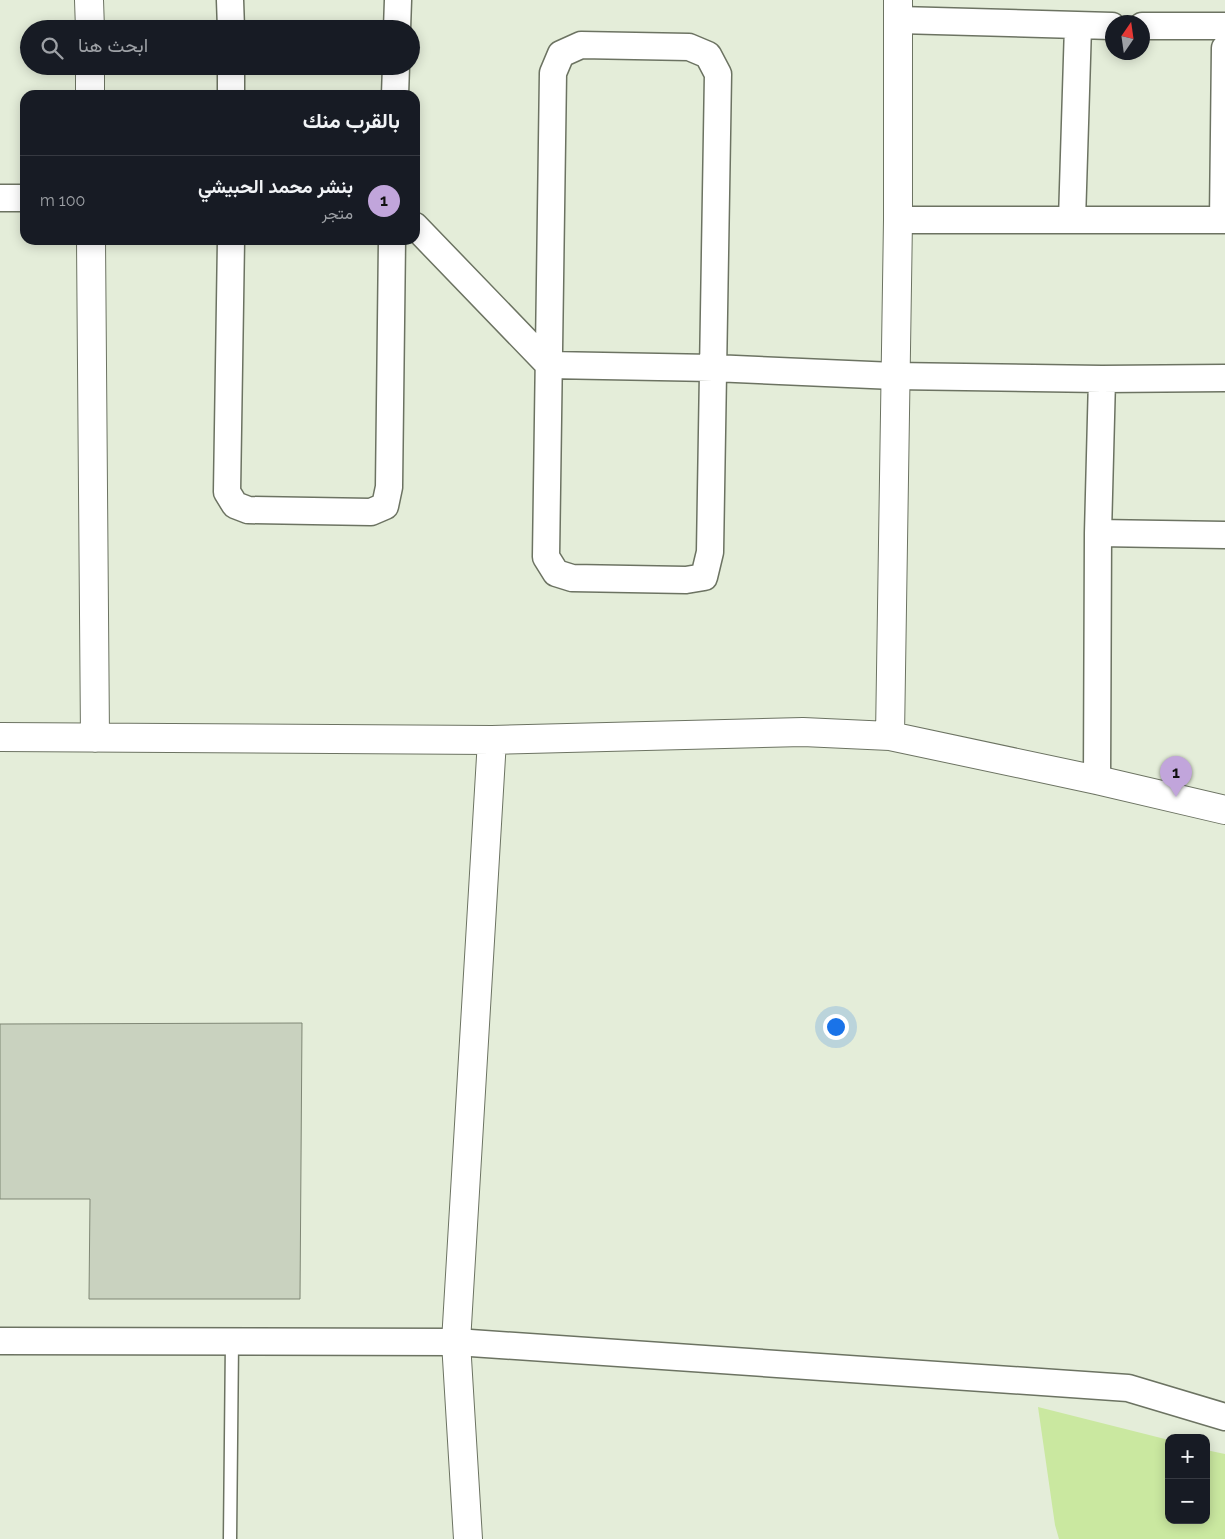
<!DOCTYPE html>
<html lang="ar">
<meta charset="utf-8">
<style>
:root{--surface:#171b24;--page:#20242c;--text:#f1f3f6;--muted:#9ea1a6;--line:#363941;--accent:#c1a5db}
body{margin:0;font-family:Raleway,Vazirmatn,sans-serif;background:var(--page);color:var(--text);direction:rtl}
.controls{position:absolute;right:15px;bottom:15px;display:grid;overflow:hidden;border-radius:10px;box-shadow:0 2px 12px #0003}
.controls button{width:45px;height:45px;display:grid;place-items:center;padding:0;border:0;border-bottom:1px solid var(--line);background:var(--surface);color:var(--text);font:25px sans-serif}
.compass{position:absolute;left:1105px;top:15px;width:45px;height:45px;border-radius:50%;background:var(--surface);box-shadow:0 2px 12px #0003;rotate:13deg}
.you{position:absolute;left:835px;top:1026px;width:18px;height:18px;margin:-12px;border:4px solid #fff;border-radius:50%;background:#1a73e8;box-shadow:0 0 0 8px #1a73e833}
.badge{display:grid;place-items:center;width:32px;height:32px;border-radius:50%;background:var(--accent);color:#111;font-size:16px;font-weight:700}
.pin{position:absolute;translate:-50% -41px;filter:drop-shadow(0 1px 2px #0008)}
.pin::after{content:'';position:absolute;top:26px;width:18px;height:15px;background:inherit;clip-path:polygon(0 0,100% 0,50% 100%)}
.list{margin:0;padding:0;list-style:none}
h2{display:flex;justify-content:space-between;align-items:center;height:65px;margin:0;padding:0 20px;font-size:21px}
h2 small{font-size:16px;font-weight:400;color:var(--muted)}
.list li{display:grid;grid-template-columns:32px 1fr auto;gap:15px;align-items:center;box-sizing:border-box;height:90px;padding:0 20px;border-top:1px solid var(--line)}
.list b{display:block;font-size:19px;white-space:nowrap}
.list p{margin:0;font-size:16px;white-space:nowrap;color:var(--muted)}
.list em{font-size:16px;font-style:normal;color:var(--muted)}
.icon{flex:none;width:28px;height:28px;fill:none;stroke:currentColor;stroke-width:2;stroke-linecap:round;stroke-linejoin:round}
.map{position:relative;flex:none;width:1225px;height:1539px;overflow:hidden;direction:ltr}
.search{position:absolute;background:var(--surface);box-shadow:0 2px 12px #0003;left:20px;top:20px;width:400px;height:55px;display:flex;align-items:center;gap:12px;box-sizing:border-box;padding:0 18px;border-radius:28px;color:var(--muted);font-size:19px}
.panel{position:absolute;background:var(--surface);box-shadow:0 2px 12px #0003;left:20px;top:90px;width:400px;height:155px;border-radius:15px;direction:rtl}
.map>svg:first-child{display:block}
</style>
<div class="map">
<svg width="1225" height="1539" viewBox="0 0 1225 1539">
<rect width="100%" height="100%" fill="#e4edd9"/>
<path fill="#cae8a0" d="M 1038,1407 L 1169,1440 L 1169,1520 L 1206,1520 L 1206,1450 L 1225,1454 L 1225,1539 L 1059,1539 L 1055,1525 Z"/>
<path fill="#c9d2bf" stroke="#7f8775" d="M 302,1023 L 300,1299 L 89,1299 L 90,1199 L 0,1199 L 0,1024 Z"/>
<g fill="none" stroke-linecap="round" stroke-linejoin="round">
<g stroke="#6c7362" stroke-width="15">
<path id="lane" d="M 230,1539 L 232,1341"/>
</g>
<g stroke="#6c7362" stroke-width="29">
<path id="street" d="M 230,0 L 231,29
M 899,20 L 1112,26
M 1142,26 L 1225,26
M 397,29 L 398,0
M 581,45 L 689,47 L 708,55 L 718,74 L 710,552 L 704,577 L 686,580 L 572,578 L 556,573 L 546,557 L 553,73 L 561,54 Z
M 231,66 L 231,95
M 395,95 L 396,66
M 0,198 L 25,198
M 898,220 L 1225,220
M 1072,220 L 1078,26
M 1223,220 L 1225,48
M 415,226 L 549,365 L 713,368 L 894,376 L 1102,379 L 1225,378
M 231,240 L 227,492 L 235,505 L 248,510 L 371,512 L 385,506 L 389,487 L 392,240
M 1098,533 L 1225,535
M 1097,780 L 1098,533 L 1102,379
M 0,1341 L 456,1342 L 1128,1388 L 1225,1417"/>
</g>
<g stroke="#6c7362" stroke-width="30">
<path id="secondary" d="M 89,0 L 90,29
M 90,66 L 90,95
M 91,240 L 95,738
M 890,736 L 898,220 L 898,0
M 0,737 L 492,740 L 803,732 L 890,736 L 1097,780 L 1225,810
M 468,1539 L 456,1342 L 492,740"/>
</g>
<use href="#lane" stroke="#fff" stroke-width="12"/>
<use href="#street" stroke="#fff" stroke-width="26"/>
<use href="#secondary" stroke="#fff" stroke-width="28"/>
</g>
</svg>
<div class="controls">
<button>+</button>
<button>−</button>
</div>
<svg class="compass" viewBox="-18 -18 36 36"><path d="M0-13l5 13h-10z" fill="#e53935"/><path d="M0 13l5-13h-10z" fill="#9ea1a6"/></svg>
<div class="you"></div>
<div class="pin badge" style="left:1176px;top:797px">1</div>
<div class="search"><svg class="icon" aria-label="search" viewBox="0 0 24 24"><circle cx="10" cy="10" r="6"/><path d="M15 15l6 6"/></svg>ابحث هنا</div>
<section class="panel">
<h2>بالقرب منك<small></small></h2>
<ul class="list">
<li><span class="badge">1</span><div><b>بنشر محمد الحبيشي</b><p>متجر</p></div><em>100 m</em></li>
</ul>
</section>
</div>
